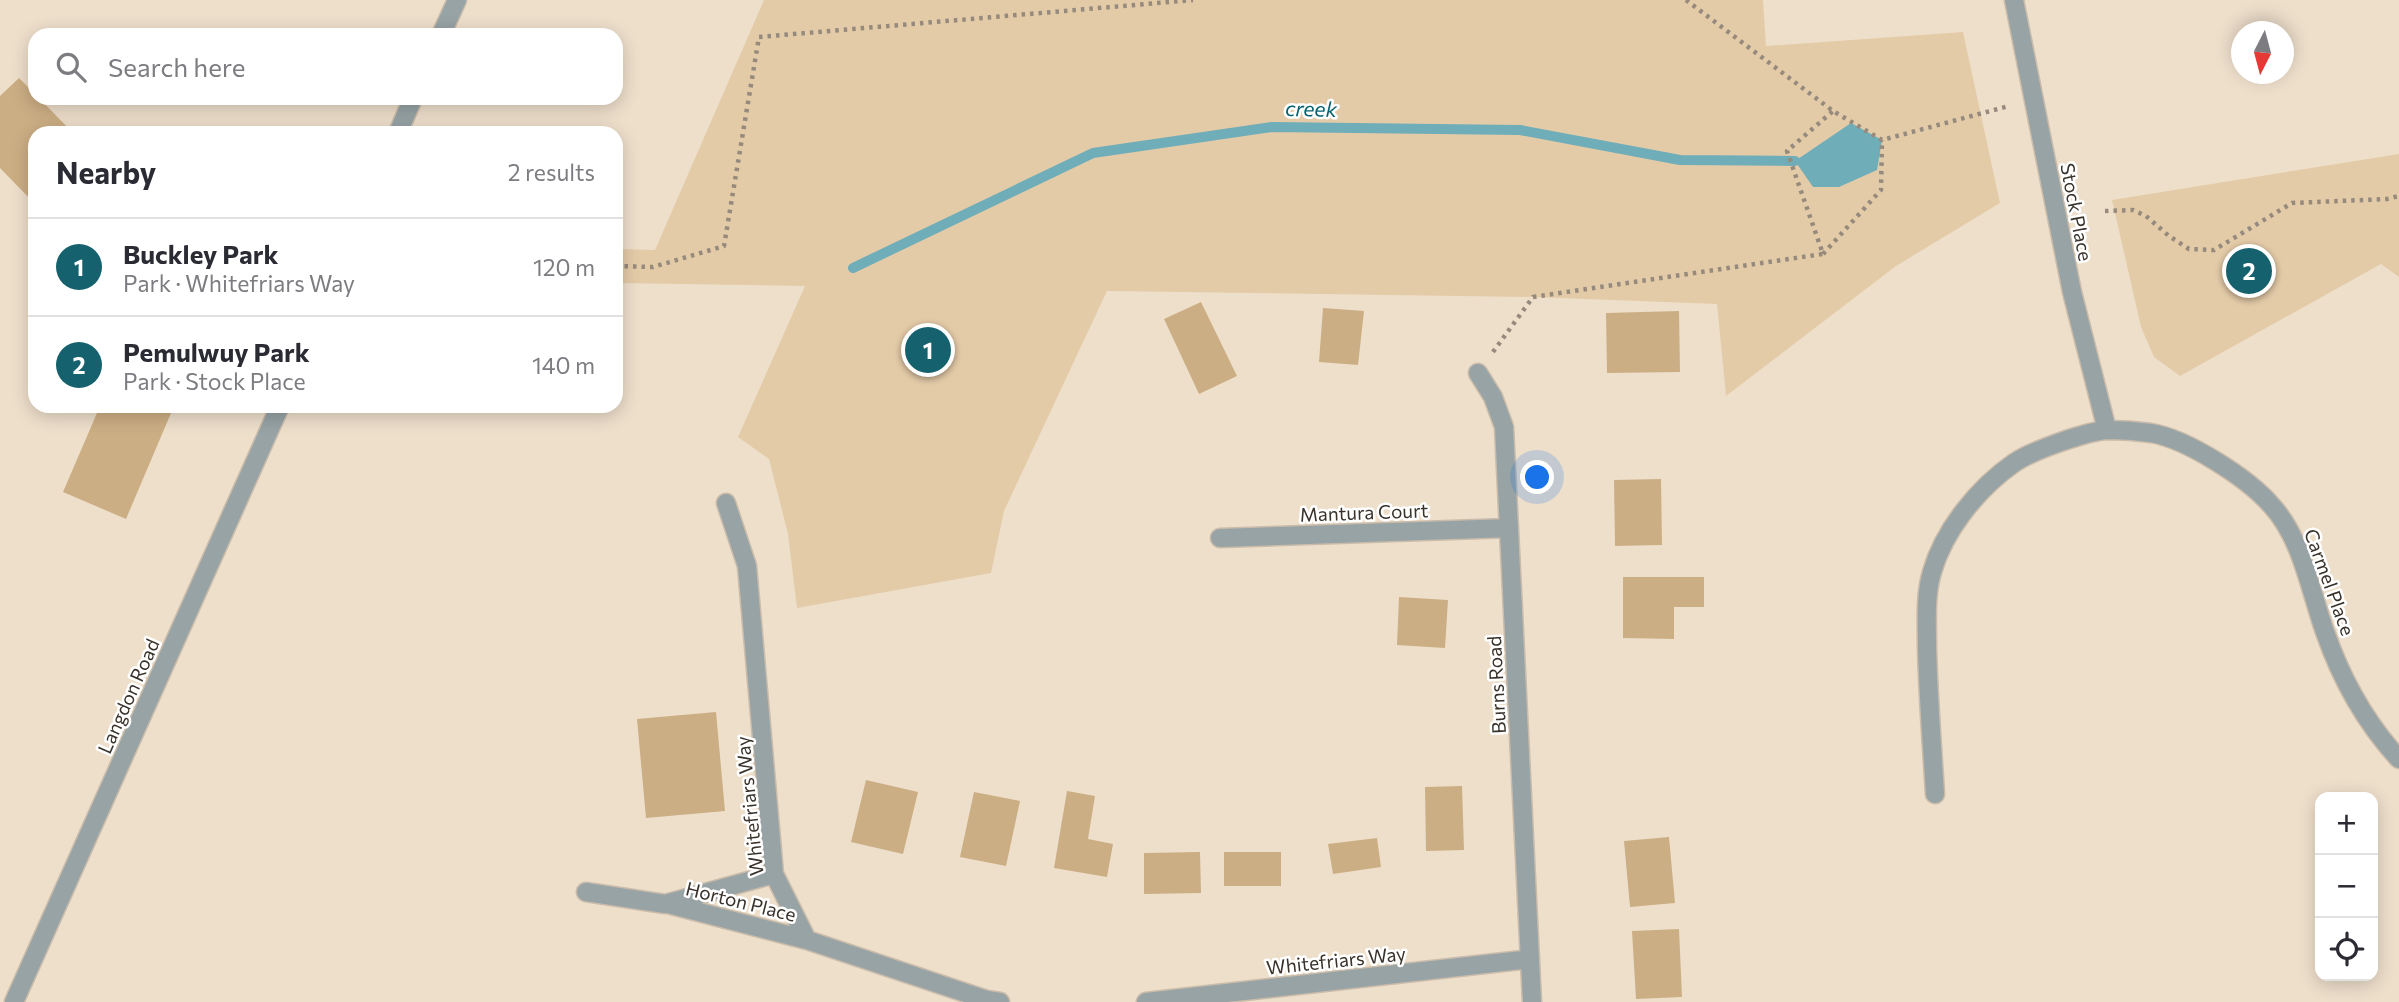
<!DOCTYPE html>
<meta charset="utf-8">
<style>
:root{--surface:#fff;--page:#f7f7f7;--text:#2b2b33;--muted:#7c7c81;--line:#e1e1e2;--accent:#15616d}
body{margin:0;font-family:Commissioner,sans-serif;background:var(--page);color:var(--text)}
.controls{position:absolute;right:21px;bottom:21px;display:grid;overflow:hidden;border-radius:14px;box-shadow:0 4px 18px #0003}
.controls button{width:63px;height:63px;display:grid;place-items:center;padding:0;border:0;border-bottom:2px solid var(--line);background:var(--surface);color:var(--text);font:35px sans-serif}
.compass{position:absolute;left:2231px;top:21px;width:63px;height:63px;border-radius:50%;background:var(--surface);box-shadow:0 4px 18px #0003;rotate:186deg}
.you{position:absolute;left:1538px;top:478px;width:24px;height:24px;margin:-18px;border:5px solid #fff;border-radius:50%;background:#1a73e8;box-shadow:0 0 0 10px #1a73e833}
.badge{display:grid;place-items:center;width:46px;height:46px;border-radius:50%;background:var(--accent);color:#fff;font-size:23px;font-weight:700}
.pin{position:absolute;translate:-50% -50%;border:4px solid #fff;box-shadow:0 2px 7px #0006}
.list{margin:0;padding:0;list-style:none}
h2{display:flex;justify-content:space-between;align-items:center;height:91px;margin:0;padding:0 28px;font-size:30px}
h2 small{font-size:23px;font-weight:400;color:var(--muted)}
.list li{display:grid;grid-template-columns:46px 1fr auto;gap:21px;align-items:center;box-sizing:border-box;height:98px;padding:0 28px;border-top:2px solid var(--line)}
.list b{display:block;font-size:26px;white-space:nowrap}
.list p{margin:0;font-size:23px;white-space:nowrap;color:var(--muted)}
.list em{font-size:23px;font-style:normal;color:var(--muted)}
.icon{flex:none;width:38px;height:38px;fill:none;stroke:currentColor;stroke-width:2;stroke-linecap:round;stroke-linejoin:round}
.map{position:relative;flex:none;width:2399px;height:1002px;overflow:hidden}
.search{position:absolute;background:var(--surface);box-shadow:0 4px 18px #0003;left:28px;top:28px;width:595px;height:77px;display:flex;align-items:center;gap:18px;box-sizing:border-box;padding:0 24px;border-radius:21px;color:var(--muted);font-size:26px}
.panel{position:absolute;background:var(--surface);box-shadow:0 4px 18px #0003;left:28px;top:126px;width:595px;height:287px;border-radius:21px}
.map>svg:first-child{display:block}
</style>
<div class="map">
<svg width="2399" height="1002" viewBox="0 0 2399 1002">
<rect width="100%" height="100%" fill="#eedfcb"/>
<path fill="#e4cba8" d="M 764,0 L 1763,0 L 1766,46 L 1963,32 L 2000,203 L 1896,266 L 1726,396 L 1717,304 L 1533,297 L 1107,291 L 1004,511 L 991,573 L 797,608 L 788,534 L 769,459 L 738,437 L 805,286 L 616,283 L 616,249 L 655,250 Z
M 2399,154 L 2399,277 L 2381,264 L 2180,376 L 2154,357 L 2141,327 L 2112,200 Z"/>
<path fill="#6fadb9" d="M 1851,123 L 1882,140 L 1877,170 L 1839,187 L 1813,187 L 1795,161 Z"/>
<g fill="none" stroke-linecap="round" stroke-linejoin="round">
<path stroke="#6fadb9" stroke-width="10" d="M 853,268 L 1093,153 L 1272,127 L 1520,130 L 1680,160 L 1795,161"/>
</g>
<path fill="#ccae84" d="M 19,78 L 35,94 L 35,98 L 39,98 L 73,133 L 35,133 L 35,204 L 0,168 L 0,96 Z
M 1201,302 L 1237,376 L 1199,394 L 1164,319 Z
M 1323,308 L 1364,311 L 1358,365 L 1319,362 Z
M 1679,311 L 1680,372 L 1607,373 L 1606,313 Z
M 100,406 L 174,406 L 126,519 L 63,492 Z
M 1661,479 L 1662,545 L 1615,546 L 1614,480 Z
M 1623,577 L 1704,577 L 1704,607 L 1674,607 L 1674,639 L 1623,638 Z
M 1399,597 L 1448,600 L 1445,648 L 1397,645 Z
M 716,712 L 725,811 L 646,818 L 637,719 Z
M 866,780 L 918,792 L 903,854 L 851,842 Z
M 1462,786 L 1464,850 L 1426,851 L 1425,787 Z
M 1067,791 L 1095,796 L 1088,839 L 1113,844 L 1107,877 L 1054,868 Z
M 974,792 L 1020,801 L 1006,866 L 960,857 Z
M 1669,837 L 1675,903 L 1630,907 L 1624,841 Z
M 1377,838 L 1381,867 L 1333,874 L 1328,844 Z
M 1200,852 L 1201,893 L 1144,894 L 1144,853 Z
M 1224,852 L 1281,852 L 1281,886 L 1224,886 Z
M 1679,929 L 1682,997 L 1636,999 L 1632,931 Z"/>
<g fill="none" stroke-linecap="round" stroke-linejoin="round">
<g stroke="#cabcab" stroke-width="21">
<path id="minor" d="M 2014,0 L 2072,292 L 2107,430
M 441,35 L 457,0
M 398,133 L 413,98
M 1478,373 L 1493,397 L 1504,427 L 1532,1002
M 726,503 L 747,566 L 774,874 L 807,940 L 987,1000 L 1000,1002
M 1220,538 L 1509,528
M 1935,794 C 1932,745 1928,695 1927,646 C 1927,622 1925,595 1932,572 C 1944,530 1978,488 2014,463 C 2031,451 2087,431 2108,430 C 2121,430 2137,431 2151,433 C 2187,439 2248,478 2272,506 C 2302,539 2310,590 2325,632 C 2341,678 2365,722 2399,759
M 586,892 L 665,904 L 774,874
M 668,904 L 807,940
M 14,1002 L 280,406
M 1146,1002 L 1530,959"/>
</g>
<path stroke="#958a7c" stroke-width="4.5" stroke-dasharray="3.5 5" stroke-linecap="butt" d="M 1686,0 L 1833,111 L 1882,140 L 2009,106
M 2105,211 L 2133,210 L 2146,216 L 2169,236 L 2189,249 L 2214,250 L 2292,203 L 2387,199 L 2399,196
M 1823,254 L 1881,190 L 1882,140
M 616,266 L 653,267 L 724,246 L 759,37 L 1193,0
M 1493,352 L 1533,297 L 1823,254 L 1787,151 L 1833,111"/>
<use href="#minor" stroke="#97a3a5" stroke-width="18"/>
</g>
<g text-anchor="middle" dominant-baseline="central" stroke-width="5" stroke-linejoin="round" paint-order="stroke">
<g font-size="19" fill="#38322a" stroke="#fff">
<text transform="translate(2077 212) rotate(79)">Stock Place</text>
<text transform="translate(1364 512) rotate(-2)">Mantura Court</text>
<text transform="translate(2330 582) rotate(70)">Carmel Place</text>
<text transform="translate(1496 685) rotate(-93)">Burns Road</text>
<text transform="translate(128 696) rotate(-66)">Langdon Road</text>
<text transform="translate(749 806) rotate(-96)">Whitefriars Way</text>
<text transform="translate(741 901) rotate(14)">Horton Place</text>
<text transform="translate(1336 960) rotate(-6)">Whitefriars Way</text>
</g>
<g font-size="21" font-style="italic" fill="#06616e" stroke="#fff">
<text transform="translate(1311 108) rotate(1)">creek</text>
</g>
</g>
</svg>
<div class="controls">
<button>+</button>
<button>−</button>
<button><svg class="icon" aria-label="locate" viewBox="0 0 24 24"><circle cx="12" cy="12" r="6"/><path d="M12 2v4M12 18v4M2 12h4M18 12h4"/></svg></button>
</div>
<svg class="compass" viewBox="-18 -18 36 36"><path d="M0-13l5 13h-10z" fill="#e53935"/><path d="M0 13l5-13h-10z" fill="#7c7c81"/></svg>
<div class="you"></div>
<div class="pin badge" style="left:928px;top:350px">1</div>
<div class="pin badge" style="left:2249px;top:271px">2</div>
<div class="search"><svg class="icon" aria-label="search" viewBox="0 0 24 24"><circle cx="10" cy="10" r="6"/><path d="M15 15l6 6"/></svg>Search here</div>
<section class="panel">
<h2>Nearby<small>2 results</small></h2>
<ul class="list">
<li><span class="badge">1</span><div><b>Buckley Park</b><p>Park · Whitefriars Way</p></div><em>120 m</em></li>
<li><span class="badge">2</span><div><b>Pemulwuy Park</b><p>Park · Stock Place</p></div><em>140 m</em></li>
</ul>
</section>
</div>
